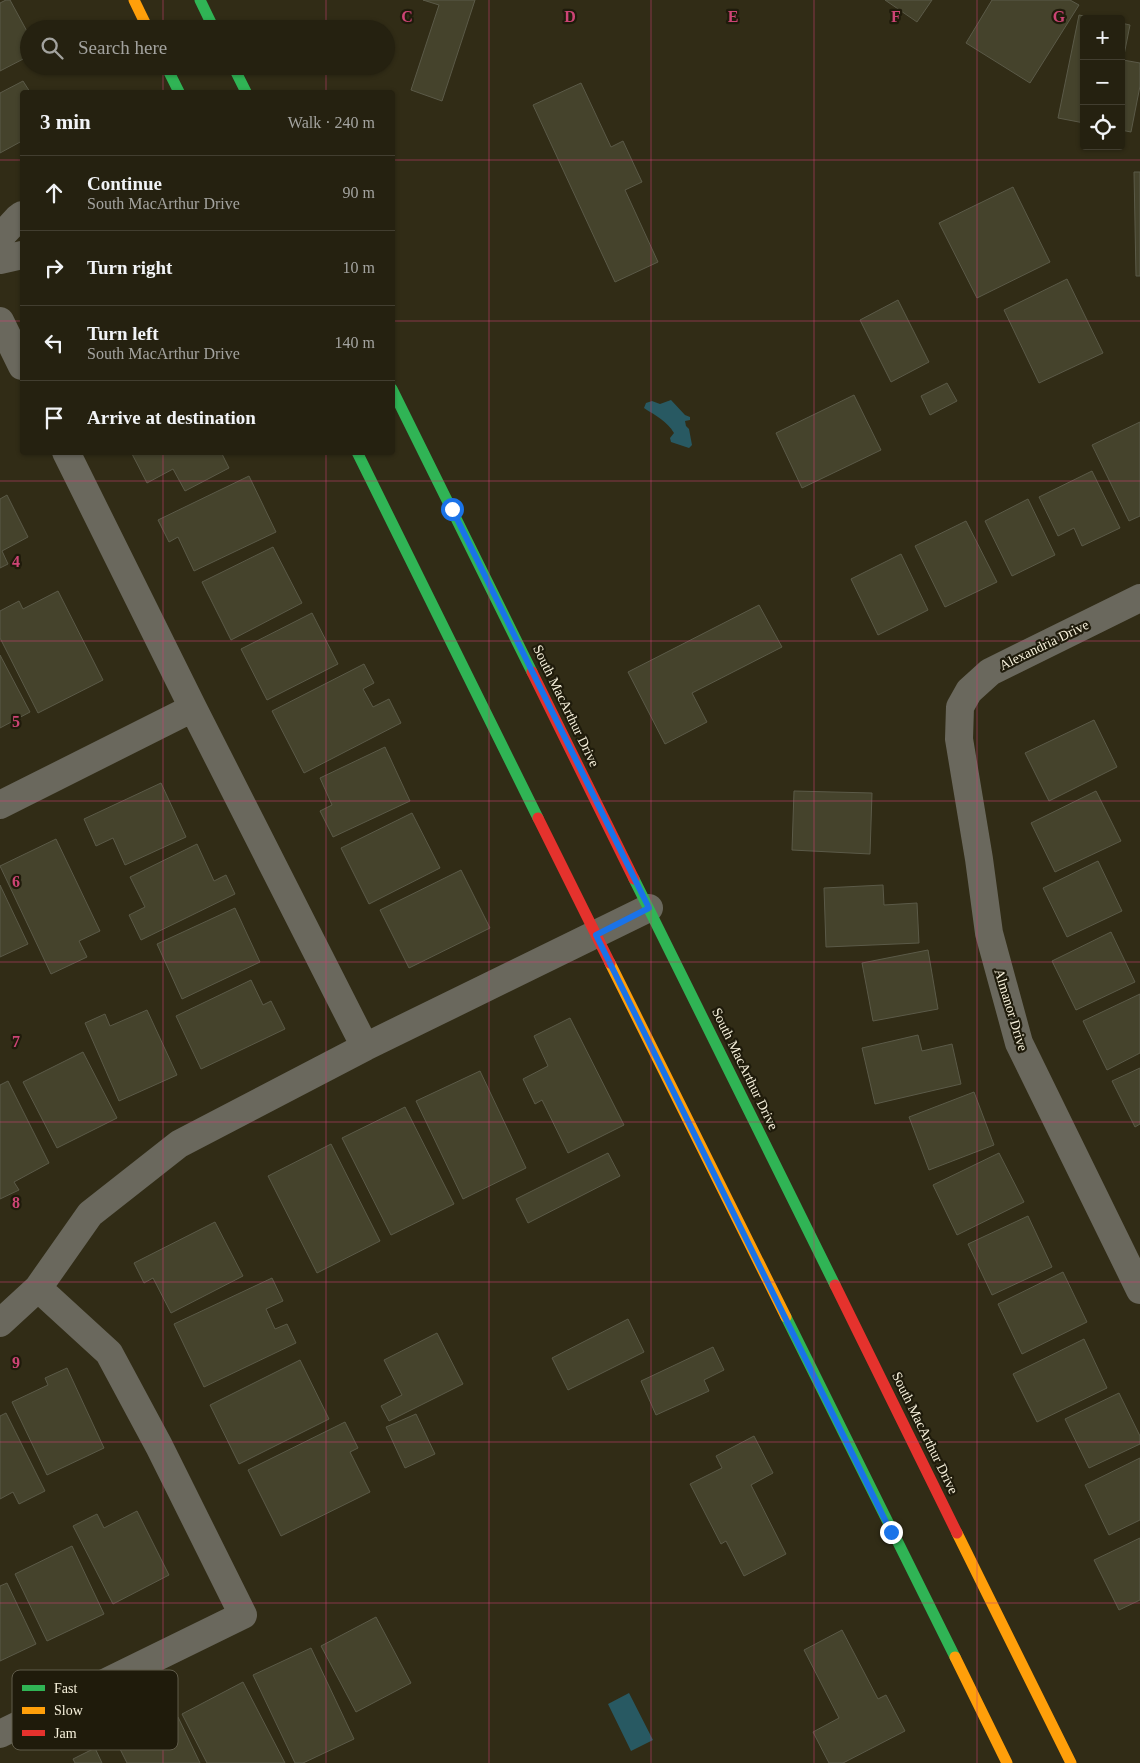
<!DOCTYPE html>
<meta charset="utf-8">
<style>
:root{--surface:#252110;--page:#2d2919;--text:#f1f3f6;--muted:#a3a39f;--line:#423e30}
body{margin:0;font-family:"Times New Roman",serif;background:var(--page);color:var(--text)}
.controls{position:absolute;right:15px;top:15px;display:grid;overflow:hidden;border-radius:5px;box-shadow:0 1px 4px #0004}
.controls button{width:45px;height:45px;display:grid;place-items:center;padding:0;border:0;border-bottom:1px solid var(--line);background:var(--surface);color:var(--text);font:25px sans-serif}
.stop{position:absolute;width:15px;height:15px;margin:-11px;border:4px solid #1a73e8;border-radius:50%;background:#fff}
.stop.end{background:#1a73e8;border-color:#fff;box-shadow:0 1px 5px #0008}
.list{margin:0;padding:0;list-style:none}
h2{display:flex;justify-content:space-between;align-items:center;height:65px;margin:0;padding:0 20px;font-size:21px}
h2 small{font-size:16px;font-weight:400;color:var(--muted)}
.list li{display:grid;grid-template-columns:32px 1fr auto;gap:15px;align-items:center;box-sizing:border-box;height:75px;padding:0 20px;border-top:1px solid var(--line)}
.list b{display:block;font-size:19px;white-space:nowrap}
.list p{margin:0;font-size:16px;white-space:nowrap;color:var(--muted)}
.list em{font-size:16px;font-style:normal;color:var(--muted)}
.icon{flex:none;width:28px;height:28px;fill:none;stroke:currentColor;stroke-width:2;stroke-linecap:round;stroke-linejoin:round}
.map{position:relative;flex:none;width:1140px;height:1763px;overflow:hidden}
.search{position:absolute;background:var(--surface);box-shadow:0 1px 4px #0004;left:20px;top:20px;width:375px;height:55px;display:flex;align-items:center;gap:12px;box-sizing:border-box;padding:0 18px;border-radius:28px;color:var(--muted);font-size:19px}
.panel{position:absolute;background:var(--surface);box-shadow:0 1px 4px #0004;left:20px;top:90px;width:375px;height:365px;border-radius:5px}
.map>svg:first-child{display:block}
</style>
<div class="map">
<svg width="1140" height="1763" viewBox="0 0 1140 1763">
<rect width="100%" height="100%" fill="#312c16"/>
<path fill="#285962" d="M 671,400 L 685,415 L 690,417 L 690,420 L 685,421 L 686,426 L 689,429 L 692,445 L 689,448 L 671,442 L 670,438 L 674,433 C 667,421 656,416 644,408 L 646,403 L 652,401 L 660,404 Z
M 629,1693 L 653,1740 L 631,1751 L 608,1704 Z"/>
<path fill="#45432c" stroke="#5b5a48" d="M 6,0 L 10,0 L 29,35 L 29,56 L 0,71 L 0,3 Z
M 423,0 L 475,0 L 442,101 L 411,90 L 439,5 Z
M 885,0 L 932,0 L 917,22 Z
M 992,0 L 1070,0 L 1079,5 L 1030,83 L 966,43 Z
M 1079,15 L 1099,19 L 1084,19 L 1084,123 L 1058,118 Z
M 1121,23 L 1130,25 L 1123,60 L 1140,63 L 1140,86 L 1131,132 L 1121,130 Z
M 23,81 L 30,92 L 22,92 L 22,141 L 0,153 L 0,93 Z
M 581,83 L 611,147 L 623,141 L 642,182 L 625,190 L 658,262 L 615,282 L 533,105 Z
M 1134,172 L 1140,172 L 1140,276 L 1136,276 Z
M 1013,187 L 1050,262 L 977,298 L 939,223 Z
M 1067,279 L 1103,353 L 1039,383 L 1004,310 Z
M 898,300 L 929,362 L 891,382 L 860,320 Z
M 947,383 L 957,401 L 930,415 L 921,396 Z
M 854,395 L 881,450 L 802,488 L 776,433 Z
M 1140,422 L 1140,516 L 1129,521 L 1092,445 Z
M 131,452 L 221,452 L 229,468 L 185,491 L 173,469 L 147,483 Z
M 1092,471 L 1120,528 L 1082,546 L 1074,528 L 1058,536 L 1039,497 Z
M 249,476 L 276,532 L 194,571 L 178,537 L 169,542 L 158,520 Z
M 7,495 L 28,537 L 2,551 L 8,564 L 0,568 L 0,499 Z
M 1028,499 L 1055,555 L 1012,576 L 985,521 Z
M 966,521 L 997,582 L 945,607 L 915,546 Z
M 273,547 L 302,603 L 231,640 L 202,582 Z
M 901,554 L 928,610 L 878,635 L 851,579 Z
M 58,591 L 103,680 L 38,713 L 0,638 L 0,611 L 19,601 L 23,609 Z
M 759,605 L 782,647 L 692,693 L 707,722 L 665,744 L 628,672 Z
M 312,613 L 338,664 L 267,700 L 241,649 Z
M 0,655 L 30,712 L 0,728 Z
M 364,664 L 374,683 L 363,689 L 373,707 L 389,699 L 401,723 L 304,773 L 272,711 Z
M 1094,720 L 1117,767 L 1049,801 L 1025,753 Z
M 385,747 L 410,801 L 333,837 L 320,811 L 332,805 L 320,778 Z
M 161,783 L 186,837 L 125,865 L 113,838 L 96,846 L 84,819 Z
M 794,791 L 872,793 L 870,854 L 792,850 Z
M 1096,791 L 1121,841 L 1055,872 L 1031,823 Z
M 412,813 L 440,868 L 369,904 L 341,848 Z
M 56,839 L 100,931 L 79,941 L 87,957 L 51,974 L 0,866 Z
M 197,844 L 214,881 L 226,875 L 235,894 L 141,940 L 129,915 L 145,907 L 130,877 Z
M 1098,861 L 1122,911 L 1067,937 L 1043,888 Z
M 461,870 L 490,928 L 409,968 L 380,910 Z
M 0,885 L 28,944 L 0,957 Z
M 883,885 L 884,905 L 917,903 L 919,943 L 826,947 L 824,888 Z
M 235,908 L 260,962 L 182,999 L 157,944 Z
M 1111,932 L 1135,982 L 1076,1010 L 1052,961 Z
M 928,950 L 938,1009 L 873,1021 L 862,963 Z
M 251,980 L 263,1005 L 271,1001 L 285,1029 L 201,1069 L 176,1016 Z
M 1140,994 L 1140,1053 L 1107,1070 L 1083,1021 Z
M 147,1010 L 177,1075 L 119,1101 L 85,1023 L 105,1014 L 110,1026 Z
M 570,1018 L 624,1125 L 568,1153 L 542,1100 L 535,1104 L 523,1079 L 548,1066 L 534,1036 Z
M 918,1035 L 922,1051 L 952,1044 L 961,1084 L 875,1104 L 862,1048 Z
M 83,1052 L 117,1118 L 57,1148 L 23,1082 Z
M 1140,1068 L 1140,1124 L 1135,1127 L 1112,1081 Z
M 480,1071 L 526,1168 L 463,1199 L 416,1101 Z
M 8,1081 L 49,1163 L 14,1182 L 19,1190 L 0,1199 L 0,1085 Z
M 974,1092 L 994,1145 L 929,1170 L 909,1117 Z
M 405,1107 L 454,1204 L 391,1235 L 342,1138 Z
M 331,1144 L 380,1241 L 317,1273 L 268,1176 Z
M 608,1153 L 620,1176 L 528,1223 L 516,1199 Z
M 999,1153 L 1024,1202 L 957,1235 L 933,1185 Z
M 1028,1216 L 1052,1267 L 992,1295 L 968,1244 Z
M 215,1222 L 243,1276 L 171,1313 L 153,1278 L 144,1283 L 134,1263 Z
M 1063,1272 L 1087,1322 L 1022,1354 L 998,1304 Z
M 272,1278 L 283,1301 L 266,1309 L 275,1329 L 287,1324 L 296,1343 L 204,1387 L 174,1324 Z
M 628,1319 L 644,1352 L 568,1390 L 552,1358 Z
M 437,1333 L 463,1384 L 389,1421 L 381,1406 L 402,1395 L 384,1360 Z
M 1084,1339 L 1107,1388 L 1037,1422 L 1013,1374 Z
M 713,1347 L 724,1370 L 704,1380 L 709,1391 L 656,1415 L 641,1381 Z
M 300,1360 L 329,1419 L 239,1464 L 210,1405 Z
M 67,1368 L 104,1448 L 47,1475 L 12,1402 L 48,1385 L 45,1378 Z
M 1119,1393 L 1140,1436 L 1140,1444 L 1089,1468 L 1065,1419 Z
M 6,1413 L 45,1491 L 19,1504 L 13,1492 L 0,1499 L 0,1416 Z
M 416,1414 L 435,1454 L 405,1468 L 386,1427 Z
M 345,1422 L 358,1448 L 350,1452 L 370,1492 L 281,1536 L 248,1470 Z
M 754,1436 L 773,1473 L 751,1485 L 786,1554 L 744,1576 L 726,1541 L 721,1544 L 690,1484 L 722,1468 L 716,1456 Z
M 1140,1458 L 1140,1520 L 1109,1535 L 1085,1485 Z
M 137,1511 L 169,1575 L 113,1604 L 73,1526 L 97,1514 L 104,1528 Z
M 1140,1538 L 1140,1600 L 1119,1610 L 1094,1560 Z
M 72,1546 L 104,1614 L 47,1641 L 15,1574 Z
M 7,1583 L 36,1644 L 0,1661 L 0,1586 Z
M 376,1617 L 411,1683 L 356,1712 L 321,1646 Z
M 842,1630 L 878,1699 L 886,1695 L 905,1731 L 843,1763 L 829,1763 L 813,1732 L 839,1718 L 804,1650 Z
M 311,1648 L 354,1739 L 303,1763 L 295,1763 L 253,1675 Z
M 243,1682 L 285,1763 L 207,1763 L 182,1714 Z
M 178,1717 L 200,1763 L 127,1763 L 118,1745 Z
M 95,1748 L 102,1763 L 75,1763 L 73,1759 Z"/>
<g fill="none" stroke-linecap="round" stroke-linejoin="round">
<path stroke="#6a685d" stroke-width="28" d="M 0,237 L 18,218 L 22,215
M 0,260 L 22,255
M 0,321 L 22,366
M 1140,598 L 990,672 L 969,691 L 960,707 L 959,739 L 979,859 L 989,933 L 1019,1043 L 1140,1290
M 0,805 L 193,708
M 365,1047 L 649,908
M 0,1323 L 38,1288
M 0,1734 L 243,1615 L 159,1446 L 109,1353 L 38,1288 L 90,1214 L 179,1144 L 365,1047 L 193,708 L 66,452"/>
<path stroke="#30b455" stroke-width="11" d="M 200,0 L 214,29
M 166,66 L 179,92
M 233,66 L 246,92
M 392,389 L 532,672
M 357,452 L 538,818
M 634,879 L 835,1285
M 786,1317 L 955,1657"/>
<path stroke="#ff9f0a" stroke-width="11" d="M 134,0 L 148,29
M 610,963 L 786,1317
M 957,1533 L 1071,1763
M 955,1657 L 1007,1763"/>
<path stroke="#e5322d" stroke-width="11" d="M 532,672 L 634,879
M 538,818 L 610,963
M 835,1285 L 957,1533"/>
</g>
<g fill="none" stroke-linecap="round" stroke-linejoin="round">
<path stroke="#1a73e8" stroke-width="6" d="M 452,509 L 649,908 L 596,935 L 891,1532"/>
</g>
<path fill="none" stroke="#cd4475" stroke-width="1" stroke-opacity="0.55" d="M 163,0 L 163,29M 326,0 L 326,29M 489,0 L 489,1763M 651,0 L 651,1763M 814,0 L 814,1763M 977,0 L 977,1763M 163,66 L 163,92M 326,66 L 326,92M 0,160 L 22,160M 392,160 L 1140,160M 0,321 L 22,321M 392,321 L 1140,321M 163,452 L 163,1763M 326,452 L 326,1763M 0,481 L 1140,481M 0,641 L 1140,641M 0,801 L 1140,801M 0,962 L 1140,962M 0,1122 L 1140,1122M 0,1282 L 1140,1282M 0,1442 L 1140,1442M 0,1603 L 1140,1603"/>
<g text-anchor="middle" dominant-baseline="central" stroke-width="4.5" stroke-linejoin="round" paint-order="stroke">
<g font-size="14" fill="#f8f2dd" stroke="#1f1b0b">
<text transform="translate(1044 645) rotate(-26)">Alexandria Drive</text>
<text transform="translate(566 706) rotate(64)">South MacArthur Drive</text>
<text transform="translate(1011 1010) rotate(73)">Almanor Drive</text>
<text transform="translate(745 1069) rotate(64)">South MacArthur Drive</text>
<text transform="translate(925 1433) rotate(64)">South MacArthur Drive</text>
</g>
</g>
<rect x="12" y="1670" width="166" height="80" rx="8" fill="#1f1b0b" stroke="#605c4a" stroke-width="1"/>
<rect x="22" y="1685" width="23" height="6" fill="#30b455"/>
<rect x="22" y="1707" width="23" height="7" fill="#ff9f0a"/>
<rect x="22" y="1730" width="23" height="6" fill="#e5322d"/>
<g font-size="14" fill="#f8f2dd">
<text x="54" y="1693">Fast</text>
<text x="54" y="1715">Slow</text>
<text x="54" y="1738">Jam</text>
</g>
<g font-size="16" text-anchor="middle" font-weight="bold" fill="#cd4475" stroke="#1f1b0b" stroke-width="4.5" stroke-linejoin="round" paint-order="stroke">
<text x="407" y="22">C</text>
<text x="570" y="22">D</text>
<text x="733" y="22">E</text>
<text x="896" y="22">F</text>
<text x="1059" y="22">G</text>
<text x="16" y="567">4</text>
<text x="16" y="727">5</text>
<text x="16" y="887">6</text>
<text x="16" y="1047">7</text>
<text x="16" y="1208">8</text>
<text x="16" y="1368">9</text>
</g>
</svg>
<div class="controls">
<button>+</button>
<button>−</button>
<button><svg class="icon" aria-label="locate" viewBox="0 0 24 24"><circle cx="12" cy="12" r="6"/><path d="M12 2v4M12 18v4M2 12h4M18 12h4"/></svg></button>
</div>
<div class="stop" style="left:452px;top:509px"></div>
<div class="stop end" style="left:891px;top:1532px"></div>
<div class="search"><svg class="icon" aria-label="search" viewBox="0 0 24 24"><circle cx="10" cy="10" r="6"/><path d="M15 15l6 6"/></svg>Search here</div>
<section class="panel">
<h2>3 min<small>Walk · 240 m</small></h2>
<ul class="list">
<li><svg class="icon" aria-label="ahead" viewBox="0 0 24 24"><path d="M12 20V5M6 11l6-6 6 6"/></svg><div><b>Continue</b><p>South MacArthur Drive</p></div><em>90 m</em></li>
<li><svg class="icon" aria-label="right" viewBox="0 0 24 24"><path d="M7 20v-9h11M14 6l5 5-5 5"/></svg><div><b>Turn right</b></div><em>10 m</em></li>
<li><svg class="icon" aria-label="left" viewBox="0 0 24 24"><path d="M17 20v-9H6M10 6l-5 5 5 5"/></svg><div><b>Turn left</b><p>South MacArthur Drive</p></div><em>140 m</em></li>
<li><svg class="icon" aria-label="arrive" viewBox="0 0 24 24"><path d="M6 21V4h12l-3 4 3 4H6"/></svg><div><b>Arrive at destination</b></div></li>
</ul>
</section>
</div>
